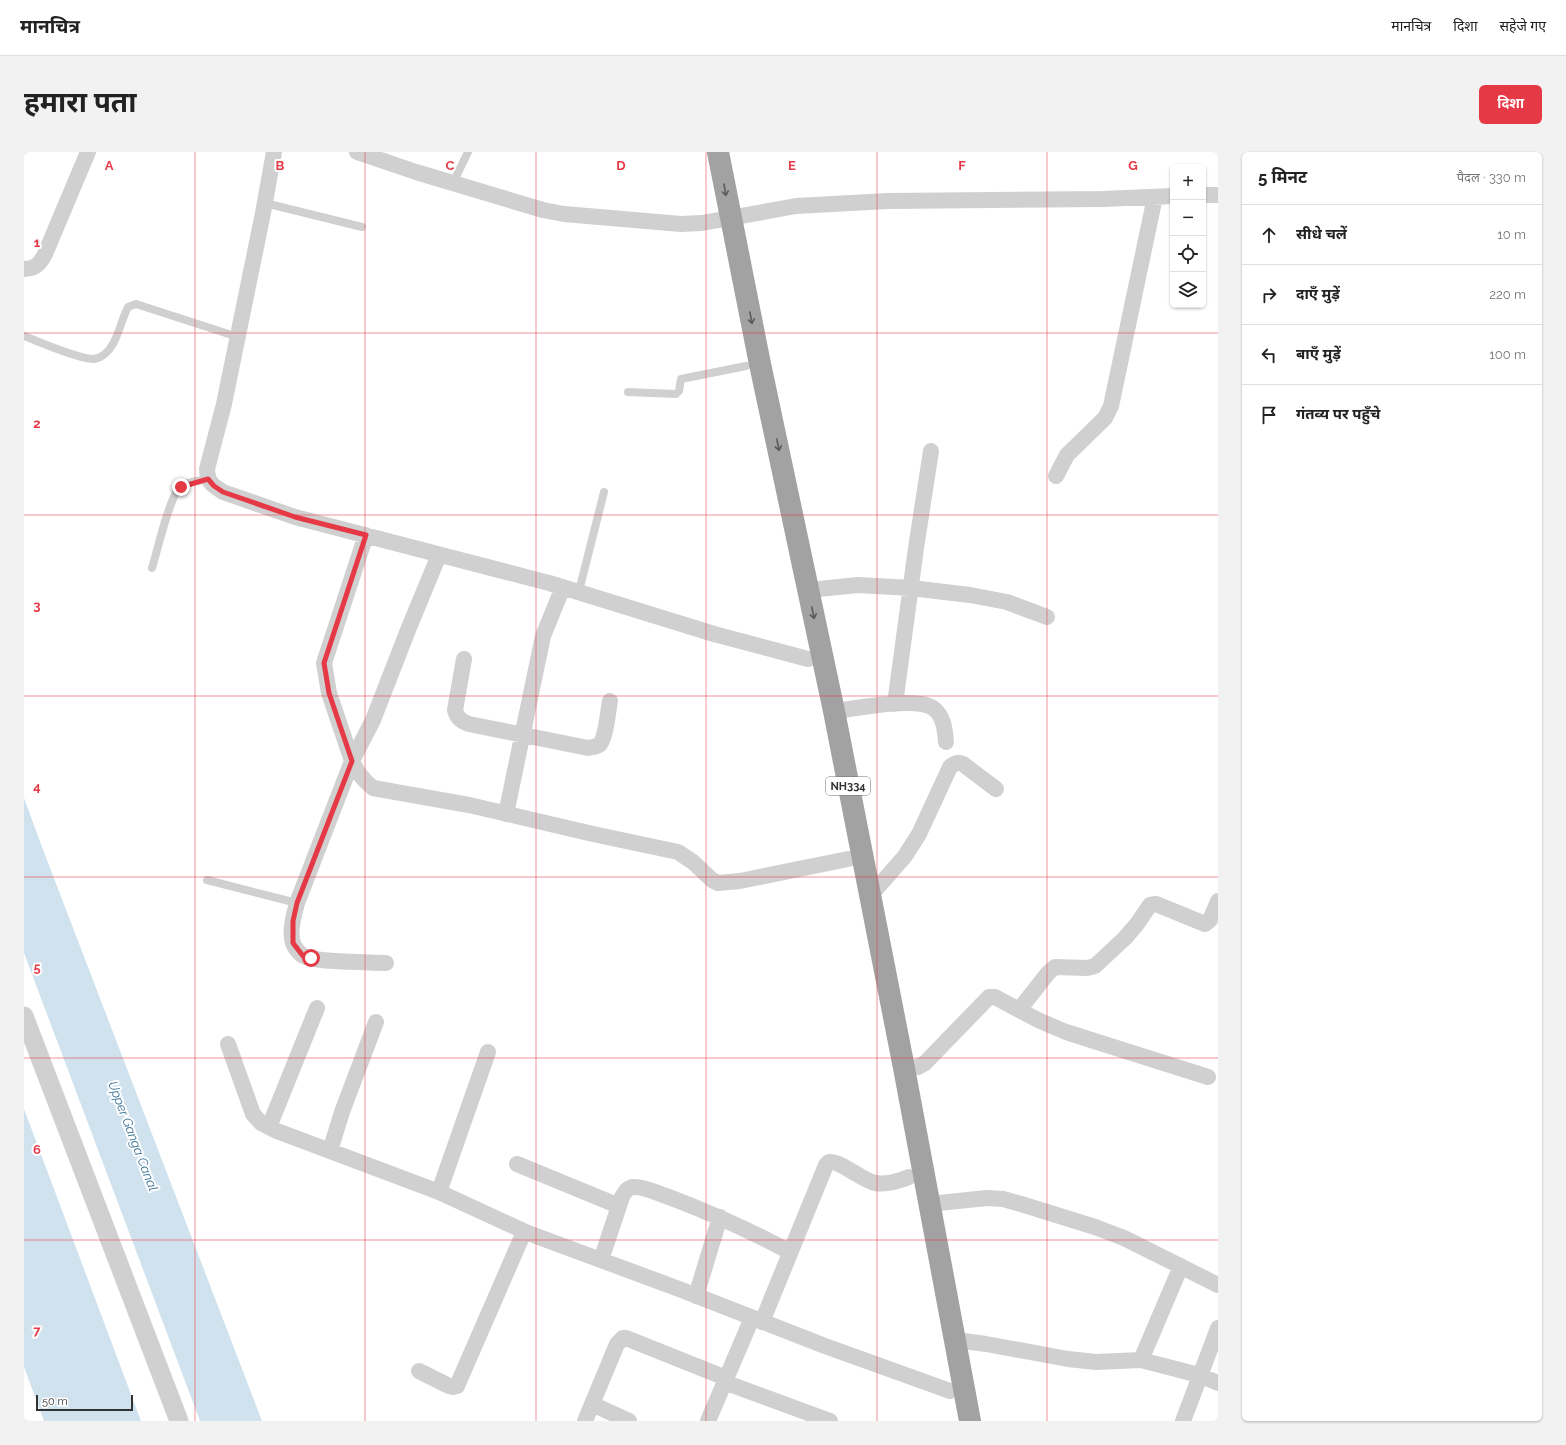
<!DOCTYPE html>
<html lang="hi">
<meta charset="utf-8">
<style>
:root{--surface:#fff;--page:#f2f2f2;--text:#222;--muted:#767676;--line:#e0e0e0;--accent:#e63946}
body{margin:0;font-family:Raleway,"Noto Sans Devanagari",sans-serif;background:var(--page);color:var(--text)}
.controls{position:absolute;right:12px;top:12px;display:grid;overflow:hidden;border-radius:6px;box-shadow:0 1px 3px #0004}
.controls button{width:36px;height:36px;display:grid;place-items:center;padding:0;border:0;border-bottom:1px solid var(--line);background:var(--surface);color:var(--text);font:20px sans-serif}
.scale{position:absolute;left:12px;bottom:10px;width:97px;box-sizing:border-box;padding-left:4px;border:2px solid #333;border-top:0;font-size:11px;line-height:14px;white-space:nowrap;color:#333;-webkit-text-stroke:3px #fff;paint-order:stroke}
.stop{position:absolute;width:12px;height:12px;margin:-9px;border:3px solid #e63946;border-radius:50%;background:#fff}
.stop.end{background:#e63946;border-color:#fff;box-shadow:0 1px 4px #0008}
.list{margin:0;padding:0;list-style:none}
h2{display:flex;justify-content:space-between;align-items:center;height:52px;margin:0;padding:0 16px;font-size:17px}
h2 small{font-size:13px;font-weight:400;color:var(--muted)}
.list li{display:grid;grid-template-columns:26px 1fr auto;gap:12px;align-items:center;box-sizing:border-box;height:60px;padding:0 16px;border-top:1px solid var(--line)}
.list b{display:block;font-size:15px;white-space:nowrap}
.list em{font-size:13px;font-style:normal;color:var(--muted)}
.icon{flex:none;width:22px;height:22px;fill:none;stroke:currentColor;stroke-width:2;stroke-linecap:round;stroke-linejoin:round}
.map{position:relative;flex:none;width:1194px;height:1269px;overflow:hidden;border-radius:6px}
header{display:flex;align-items:center;gap:24px;box-sizing:border-box;height:56px;padding:0 20px;background:var(--surface);border-bottom:1px solid var(--line)}
header strong{font-size:19px}
nav{display:flex;gap:22px;margin-inline-start:auto;font-size:14px}
.intro{display:flex;align-items:center;justify-content:space-between;box-sizing:border-box;height:96px;padding:0 24px}
h1{margin:0;font-size:28px}
.button{padding:10px 18px;border-radius:6px;background:var(--accent);color:#fff;font-size:14px;font-weight:700}
main{display:flex;gap:24px;padding:0 24px}
aside{flex:1;background:var(--surface);border-radius:6px;box-shadow:0 1px 3px #0004}
.map>svg:first-child{display:block}
</style>
<header>
<strong>मानचित्र</strong>
<nav><a>मानचित्र</a><a>दिशा</a><a>सहेजे गए</a></nav>
</header>
<div class="intro"><h1>हमारा पता</h1><a class="button">दिशा</a></div>
<main>
<div class="map">
<svg width="1194" height="1269" viewBox="0 0 1194 1269">
<rect width="100%" height="100%" fill="#fff"/>
<path fill="#cfe2ee" d="M 0,646 L 18,695 L 238,1269 L 176,1269 L 0,801 Z
M 0,957 L 117,1269 L 20,1269 L 0,1215 Z"/>
<g fill="none" stroke-linecap="round" stroke-linejoin="round">
<path stroke="#d0d0d0" stroke-width="8" d="M 429,31 L 444,0
M 241,51 L 338,75
M 0,184 C 16,190 54,207 70,207 C 78,206 85,199 89,192 C 95,181 98,167 104,155 L 112,152 L 214,185
M 604,240 L 652,242 L 655,239 L 657,227 L 722,214
M 128,416 C 133,400 146,342 157,334 C 164,329 176,329 184,327
M 555,439 L 580,340
M 183,728 L 273,751"/>
<path stroke="#d0d0d0" stroke-width="16" d="M 250,0 L 239,61 L 200,252 L 183,317 C 184,331 187,332 199,340 L 271,365 L 525,431 L 690,482 L 784,507
M 333,0 L 392,20 L 519,58 L 540,62 L 657,72 L 678,71 L 772,54 L 864,49 L 1079,47 L 1149,44
M 1179,43 L 1194,43
M 0,117 C 11,117 16,112 21,102 L 64,0
M 1032,324 L 1043,303 L 1081,266 L 1087,254 L 1131,45
M 342,383 L 300,511 L 305,541 L 328,609 C 333,621 339,628 349,636 L 445,653 L 569,682 L 654,700 L 669,710 L 688,728 L 694,731 L 716,729 L 824,707
M 785,438 L 834,433 L 887,436 L 946,443 L 983,450 L 1023,465
M 440,507 L 431,558 C 433,566 437,569 445,572 L 564,596 C 569,595 573,595 576,592 C 582,585 584,559 586,549
M 871,552 L 892,396 L 907,299
M 810,559 C 831,557 892,544 909,556 C 920,564 921,578 922,590
M 482,662 L 519,484 L 539,435
M 846,744 L 881,704 L 895,682 L 926,615 C 931,611 933,610 939,612 L 972,637
M 362,811 C 345,810 290,811 278,803 C 275,801 270,795 269,791 C 265,779 270,763 273,751 L 328,609 L 349,568 L 384,478 L 415,403
M 995,858 L 1016,869 L 1042,880 L 1184,925
M 204,892 L 229,962 L 237,971 L 253,979 L 415,1040 L 504,1081 L 655,1137 L 801,1194 L 926,1239
M 880,916 L 894,915 L 901,911 L 965,845 L 971,845 L 995,858 L 1024,821 L 1031,815 L 1063,816 L 1071,814 L 1101,786 L 1113,772 L 1126,753 L 1132,752 L 1181,772 L 1186,768 L 1194,749
M 245,975 L 293,856
M 306,999 L 318,960 L 352,870
M 493,1012 L 595,1054
M 415,1040 L 464,900
M 905,1052 L 963,1046 L 979,1047 L 997,1052 L 1071,1075 L 1100,1086 L 1194,1133
M 577,1108 L 598,1045 C 601,1040 603,1036 609,1035 C 620,1034 635,1042 645,1045 C 687,1061 727,1079 766,1100
M 672,1144 L 696,1065
M 738,1170 L 802,1013 L 805,1010 C 815,1008 838,1028 851,1031 C 863,1033 874,1029 885,1025
M 932,1188 L 962,1192 L 1044,1207 L 1072,1210 L 1117,1208 L 1175,1223 L 1194,1231
M 1117,1208 L 1157,1114
M 395,1219 L 425,1234 L 429,1235 L 433,1234 L 500,1080
M 700,1230 L 806,1269
M 568,1252 L 605,1269
M 561,1269 L 593,1192 L 599,1186 L 602,1186 L 702,1226
M 684,1269 L 728,1166
M 1159,1269 L 1194,1176"/>
<path stroke="#d0d0d0" stroke-width="19" d="M 0,864 L 155,1269"/>
<path stroke="#a2a2a2" stroke-width="22" d="M 694,0 L 736,212 L 810,559 L 880,916 L 946,1269"/>
</g>
<defs><path id="oneway-shaft" d="M-6 0H5M1.5-3L5.5 0L1.5 3" fill="none" stroke-width="1.6" stroke-linecap="round" stroke-linejoin="round"/></defs>
<g stroke="#5a5a5a">
<use href="#oneway-shaft" transform="translate(701 38) rotate(80)"/>
<use href="#oneway-shaft" transform="translate(727 166) rotate(79)"/>
<use href="#oneway-shaft" transform="translate(754 293) rotate(78)"/>
<use href="#oneway-shaft" transform="translate(789 461) rotate(78)"/>
</g>
<g fill="none" stroke-linecap="round" stroke-linejoin="round">
<path stroke="#e63946" stroke-width="5" d="M 157,335 L 184,327 L 190,334 L 199,340 L 271,365 L 342,383 L 300,511 L 305,541 L 328,609 L 273,751 L 269,769 L 269,791 L 279,804 L 287,806"/>
</g>
<path fill="none" stroke="#e63946" stroke-width="1" stroke-opacity="0.55" d="M 171,0 L 171,1269M 341,0 L 341,1269M 512,0 L 512,1269M 682,0 L 682,1269M 853,0 L 853,1269M 1023,0 L 1023,1269M 0,181 L 1194,181M 0,363 L 1194,363M 0,544 L 1194,544M 0,725 L 1194,725M 0,906 L 1194,906M 0,1088 L 1194,1088"/>
<g text-anchor="middle" dominant-baseline="central" stroke-width="4" stroke-linejoin="round" paint-order="stroke">
<rect fill="#fff" stroke="#707070" stroke-width="1" x="802" y="625" width="44" height="18" rx="3"/>
<g font-size="11" font-weight="bold" fill="#333">
<text x="824" y="634">NH334</text>
</g>
<g font-size="13" font-style="italic" fill="#3f7597" stroke="#fff">
<text transform="translate(109 984) rotate(69)">Upper Ganga Canal</text>
</g>
</g>
<g font-size="13" text-anchor="middle" font-weight="bold" fill="#e63946" stroke="#fff" stroke-width="4" stroke-linejoin="round" paint-order="stroke">
<text x="85" y="18">A</text>
<text x="256" y="18">B</text>
<text x="426" y="18">C</text>
<text x="597" y="18">D</text>
<text x="768" y="18">E</text>
<text x="938" y="18">F</text>
<text x="1109" y="18">G</text>
<text x="13" y="95">1</text>
<text x="13" y="276">2</text>
<text x="13" y="458">3</text>
<text x="13" y="639">4</text>
<text x="13" y="820">5</text>
<text x="13" y="1002">6</text>
<text x="13" y="1183">7</text>
</g>
</svg>
<div class="controls">
<button>+</button>
<button>−</button>
<button><svg class="icon" aria-label="locate" viewBox="0 0 24 24"><circle cx="12" cy="12" r="6"/><path d="M12 2v4M12 18v4M2 12h4M18 12h4"/></svg></button>
<button><svg class="icon" aria-label="layers" viewBox="0 0 24 24"><path d="M12 4l9 5-9 5-9-5zM3 14l9 5 9-5"/></svg></button>
</div>
<div class="scale">50 m</div>
<div class="stop" style="left:287px;top:806px"></div>
<div class="stop end" style="left:157px;top:335px"></div>
</div>
<aside>
<h2>5 मिनट<small>पैदल · 330 m</small></h2>
<ul class="list">
<li><svg class="icon" aria-label="ahead" viewBox="0 0 24 24"><path d="M12 20V5M6 11l6-6 6 6"/></svg><div><b>सीधे चलें</b></div><em>10 m</em></li>
<li><svg class="icon" aria-label="right" viewBox="0 0 24 24"><path d="M7 20v-9h11M14 6l5 5-5 5"/></svg><div><b>दाएँ मुड़ें</b></div><em>220 m</em></li>
<li><svg class="icon" aria-label="left" viewBox="0 0 24 24"><path d="M17 20v-9H6M10 6l-5 5 5 5"/></svg><div><b>बाएँ मुड़ें</b></div><em>100 m</em></li>
<li><svg class="icon" aria-label="arrive" viewBox="0 0 24 24"><path d="M6 21V4h12l-3 4 3 4H6"/></svg><div><b>गंतव्य पर पहुँचे</b></div></li>
</ul>
</aside>
</main>
